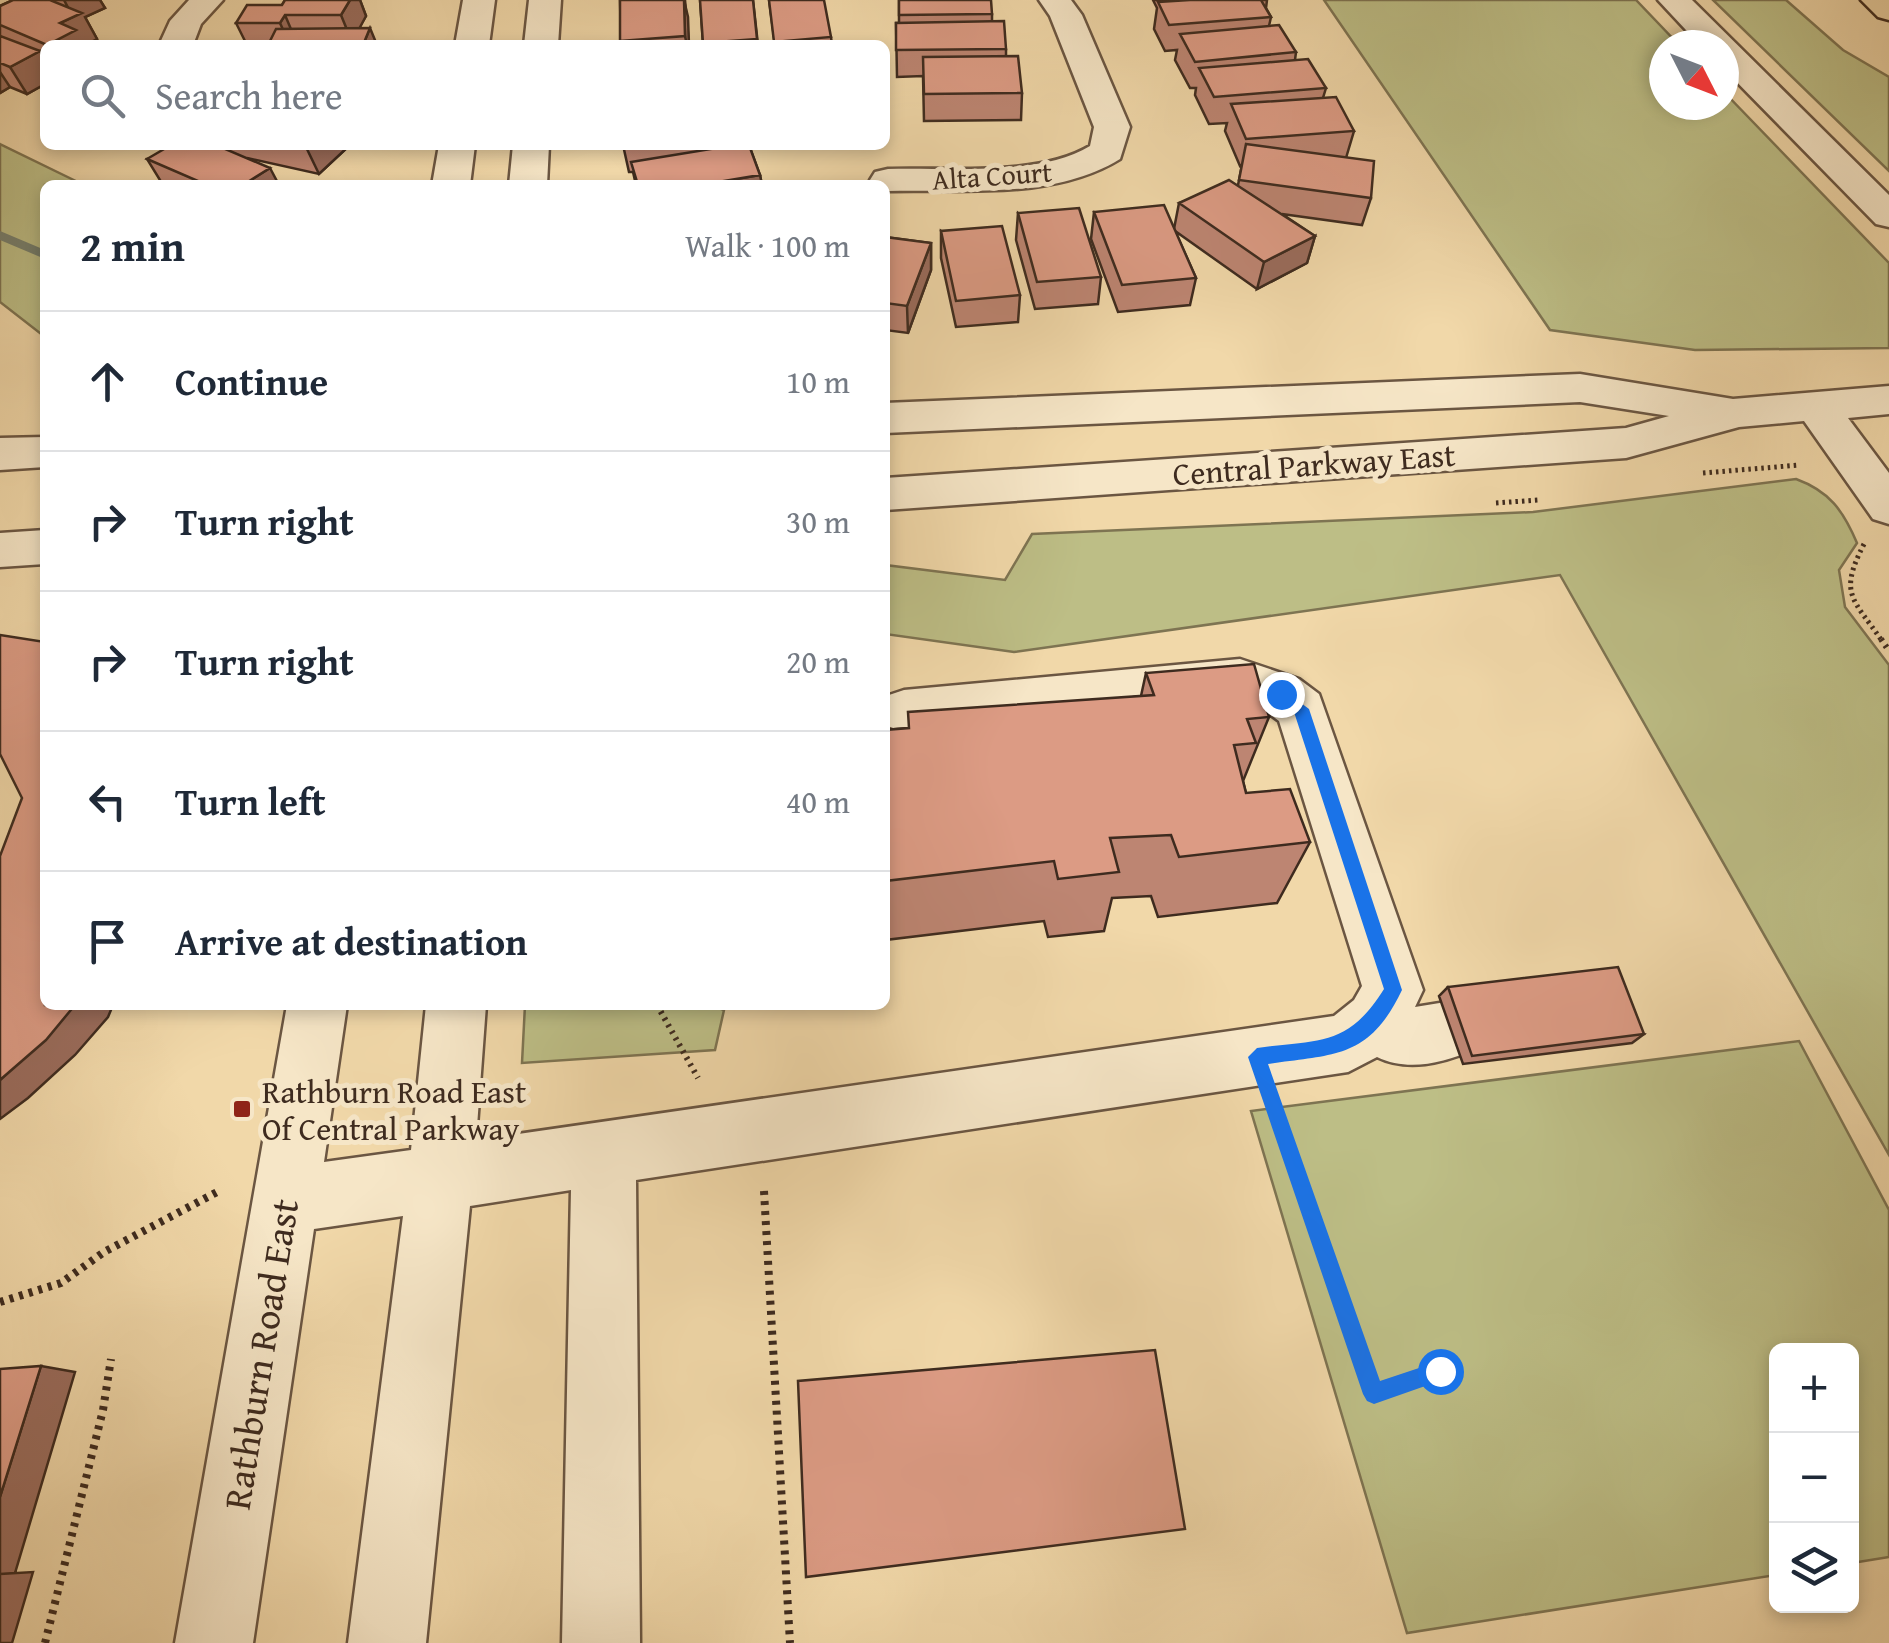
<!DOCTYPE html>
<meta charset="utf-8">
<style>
:root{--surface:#fff;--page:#f6f6f7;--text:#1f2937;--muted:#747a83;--line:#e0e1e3}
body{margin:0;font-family:"Gentium Book Plus",serif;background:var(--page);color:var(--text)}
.controls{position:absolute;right:30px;bottom:30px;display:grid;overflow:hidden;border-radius:15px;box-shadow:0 5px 15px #0003}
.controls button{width:90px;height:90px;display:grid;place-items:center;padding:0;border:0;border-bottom:2px solid var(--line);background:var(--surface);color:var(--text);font:50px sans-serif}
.compass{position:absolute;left:1649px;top:30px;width:90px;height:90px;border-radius:50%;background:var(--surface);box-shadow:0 5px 15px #0003;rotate:132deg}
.stop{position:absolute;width:30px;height:30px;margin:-22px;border:8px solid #1a73e8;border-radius:50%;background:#fff}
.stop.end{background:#1a73e8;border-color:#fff;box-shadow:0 2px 10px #0008}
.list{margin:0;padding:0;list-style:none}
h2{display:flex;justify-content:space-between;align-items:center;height:130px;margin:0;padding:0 40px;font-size:42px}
h2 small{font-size:32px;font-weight:400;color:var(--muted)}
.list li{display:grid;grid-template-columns:65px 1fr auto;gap:30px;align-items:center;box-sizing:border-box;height:140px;padding:0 40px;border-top:2px solid var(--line)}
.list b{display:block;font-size:38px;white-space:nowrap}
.list em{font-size:32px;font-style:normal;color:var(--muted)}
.icon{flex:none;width:55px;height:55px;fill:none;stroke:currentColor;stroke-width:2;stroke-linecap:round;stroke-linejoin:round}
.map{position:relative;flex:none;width:1889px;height:1643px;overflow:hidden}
.search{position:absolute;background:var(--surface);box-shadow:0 5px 15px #0003;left:40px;top:40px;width:850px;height:110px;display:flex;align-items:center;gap:25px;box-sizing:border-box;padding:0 35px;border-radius:15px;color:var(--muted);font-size:38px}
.panel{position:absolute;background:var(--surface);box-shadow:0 5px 15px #0003;left:40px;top:180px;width:850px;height:830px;border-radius:15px}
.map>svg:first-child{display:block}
</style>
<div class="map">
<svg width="1889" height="1643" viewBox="0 0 1889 1643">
<rect width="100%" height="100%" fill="#f1d8a9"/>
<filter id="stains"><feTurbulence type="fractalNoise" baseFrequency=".002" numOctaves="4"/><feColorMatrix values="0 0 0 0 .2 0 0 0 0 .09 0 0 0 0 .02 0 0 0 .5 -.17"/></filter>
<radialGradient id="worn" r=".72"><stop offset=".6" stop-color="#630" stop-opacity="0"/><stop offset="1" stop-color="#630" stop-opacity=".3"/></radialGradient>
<path fill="#bdbe86" stroke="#7e7452" stroke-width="2.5" d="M 1324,0 L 1636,0 L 1679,45 L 1664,45 L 1664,105 L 1724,105 L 1724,92 L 1889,263 L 1889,348 L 1695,350 L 1550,330 Z
M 1713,0 L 1786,0 L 1843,50 L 1889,77 L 1889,171 Z
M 0,144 L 84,185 L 45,185 L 45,337 L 0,302 Z
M 1796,479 C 1829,491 1843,510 1857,543 L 1839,570 L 1845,607 L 1889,665 L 1889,1155 L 1560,575 L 1014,652 L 885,634 L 885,565 L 1005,580 L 1032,534 L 1533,512 Z
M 525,1005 L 711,1005 L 724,1010 L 715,1050 L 522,1063 Z
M 1799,1041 L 1889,1210 L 1889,1557 L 1852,1563 L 1852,1350 L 1776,1350 L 1776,1575 L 1407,1633 L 1251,1111 Z"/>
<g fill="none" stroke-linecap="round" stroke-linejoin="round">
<path fill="#768170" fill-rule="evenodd" d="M 0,231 L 45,250 L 45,259 L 0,240 Z"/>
<g stroke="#6b5642" stroke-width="5">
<path id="minor" d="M 189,0 L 223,0 L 201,24 L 193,45 L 159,45 L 170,21 Z
M 463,0 L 495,0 L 489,45 L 455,45 Z
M 529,0 L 561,0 L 558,45 L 524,45 Z
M 1039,0 L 1071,0 L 1082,15 L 1130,127 L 1120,159 C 1054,200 963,189 888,191 L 885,185 L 873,185 L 870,180 L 875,172 L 888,169 C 948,167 1039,177 1090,146 L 1094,127 L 1050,16 Z
M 1658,0 L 1692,0 L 1889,195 L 1889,227 L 1876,224 L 1724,69 L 1724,45 L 1700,45 Z
M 439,145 L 475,145 L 470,185 L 432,185 Z
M 513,145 L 549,145 L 547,185 L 509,185 Z
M 1580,374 L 1733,399 L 1889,386 L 1889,414 L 1848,418 L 1889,473 L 1889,524 L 1873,519 L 1804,421 L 1739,427 L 1626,458 L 885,510 L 885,478 L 1626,428 L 1669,416 L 1580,402 L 885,433 L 885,403 Z
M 45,437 L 45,467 L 0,470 L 0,438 Z
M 45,530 L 45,564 L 0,567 L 0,533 Z
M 1240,659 L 1299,679 L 1319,694 L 1423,990 L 1415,1007 L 1452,1001 L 1474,1010 L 1482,1030 L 1474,1050 C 1442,1063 1408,1072 1377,1057 L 1348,1072 L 636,1180 L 640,1643 L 562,1643 L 571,1190 L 470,1206 L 426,1643 L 348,1643 L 403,1216 L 314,1229 L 253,1643 L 175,1643 L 287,1005 L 347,1005 L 324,1162 L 411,1150 L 426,1005 L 486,1005 L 476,1140 L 1334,1016 L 1354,1000 L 1362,986 L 1279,721 L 1263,709 L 1238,699 L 904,732 L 885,725 L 886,696 L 904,690 Z"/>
</g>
<g stroke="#3e2b1f" stroke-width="5">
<path id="highway" d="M 1861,0 L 1889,0 L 1889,20 L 1878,17 Z"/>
</g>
<path stroke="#3e2b1f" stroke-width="5" stroke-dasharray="2.5 4" stroke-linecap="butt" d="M 1703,473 L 1800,465
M 1496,503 L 1538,500
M 1864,544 C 1838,595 1853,598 1882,641"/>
<path stroke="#3e2b1f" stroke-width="6" stroke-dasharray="2.5 5" stroke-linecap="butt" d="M 1881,639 L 1889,651
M 657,1005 L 698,1078"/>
<path stroke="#3e2b1f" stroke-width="8" stroke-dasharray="4 6" stroke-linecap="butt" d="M 1276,1112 L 1374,1394 L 1440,1371
M 764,1191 L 790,1643
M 0,1302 L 61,1283 L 104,1252 L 219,1191
M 45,1643 L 103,1410 L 111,1359"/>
<use href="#minor" fill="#f6e6c7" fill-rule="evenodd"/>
<use href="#highway" fill="#f1d8a9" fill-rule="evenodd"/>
</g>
<path fill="#bd8572" stroke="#3e2b1f" stroke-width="2.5" d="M 13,0 L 100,0 L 105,8 L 85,17 L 97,39 L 85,45 L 45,45 L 45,84 L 27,94 L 10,87 L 0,93 L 0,6 Z
M 285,0 L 360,0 L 366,16 L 359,28 L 377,45 L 247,45 L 236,23 L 282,5 Z
M 620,0 L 685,0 L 689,45 L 621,45 Z
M 700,0 L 753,0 L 758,45 L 703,45 Z
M 769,0 L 831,37 L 832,45 L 775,45 Z
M 899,0 L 992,14 L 992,22 L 1006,49 L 1006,56 L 1022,93 L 1021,120 L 924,121 L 923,76 L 897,77 L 896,23 L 899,23 Z
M 1153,0 L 1267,0 L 1266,8 L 1271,17 L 1269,26 L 1296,52 L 1295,60 L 1326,88 L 1323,98 L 1354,131 L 1346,158 L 1371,198 L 1362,225 L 1282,214 L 1315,236 L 1307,263 L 1257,289 L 1175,231 L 1196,278 L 1190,305 L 1118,312 L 1091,239 L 1094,212 L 1174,229 L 1179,203 L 1238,185 L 1242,165 L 1240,166 L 1225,131 L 1227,123 L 1209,124 L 1195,95 L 1196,88 L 1190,88 L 1175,60 L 1177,50 L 1165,51 L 1154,29 L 1157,8 Z
M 219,145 L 350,145 L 319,174 L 247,158 L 279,185 L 163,185 L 147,159 L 220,146 Z
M 623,145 L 749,145 L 760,175 L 762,185 L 636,185 L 633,172 L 629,172 Z
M 1018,213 L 1101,277 L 1098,304 L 1035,309 L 1016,240 Z
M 941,231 L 1020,295 L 1018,322 L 956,327 L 941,258 Z
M 885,237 L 931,243 L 931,270 L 908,333 L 885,330 Z
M 1146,673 L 1269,717 L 1243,781 L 1246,793 L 1310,842 L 1277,903 L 1158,917 L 1151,896 L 1112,898 L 1104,931 L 1048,937 L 1044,921 L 885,940 L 885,730 L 909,728 L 1141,696 Z
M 1448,987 L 1644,1034 L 1632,1043 L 1463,1064 L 1439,996 Z"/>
<path fill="#9a6c5c" stroke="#3e2b1f" stroke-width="2.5" d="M 64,0 L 100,0 L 105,8 L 85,17 L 97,39 L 85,45 L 48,45 L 60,23 L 73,17 Z
M 350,0 L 360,0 L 366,16 L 352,42 L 341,15 Z
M 684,0 L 688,17 L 689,45 L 687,45 L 685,36 Z
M 285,15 L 296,41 L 290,45 L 280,23 Z
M 370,28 L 377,45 L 363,45 Z
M 40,51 L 45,60 L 45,84 L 27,94 L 10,67 Z
M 0,72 L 10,87 L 0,93 Z
M 308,145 L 350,145 L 319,174 L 306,147 Z
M 270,168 L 279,185 L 243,185 Z
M 760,175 L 762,185 L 700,185 Z
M 1315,236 L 1307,263 L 1257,289 L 1264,262 Z
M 931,243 L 931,270 L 908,333 L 907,306 Z
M 75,1005 L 113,1005 L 108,1017 L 75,1055 L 28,1098 L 0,1119 L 0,1080 Z
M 41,1366 L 75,1372 L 15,1573 L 0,1574 L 0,1497 Z
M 33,1572 L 12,1643 L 0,1643 L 0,1574 Z"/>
<path fill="#dc9b84" stroke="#3e2b1f" stroke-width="2.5" d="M 13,0 L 50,0 L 82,13 L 60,23 L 76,30 L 47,45 L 0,25 L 0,6 Z
M 285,0 L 350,0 L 341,15 L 285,15 L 280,23 L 236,23 L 247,5 L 282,5 Z
M 620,0 L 684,0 L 685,36 L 620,41 Z
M 700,0 L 753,0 L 757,39 L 703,43 Z
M 769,0 L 824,0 L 831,37 L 774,42 Z
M 899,0 L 991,0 L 992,14 L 899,15 Z
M 1190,0 L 1261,0 L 1271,17 L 1169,25 L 1158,2 Z
M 1004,21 L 1006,49 L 896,50 L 896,23 Z
M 1279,25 L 1296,52 L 1195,62 L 1180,34 Z
M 370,28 L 363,45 L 268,45 L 276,29 Z
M 0,36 L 40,51 L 10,67 L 0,63 Z
M 1018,56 L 1022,93 L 924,94 L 923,57 Z
M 1308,59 L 1326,88 L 1214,97 L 1199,68 Z
M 1336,97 L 1354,131 L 1246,139 L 1231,104 Z
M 1246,144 L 1374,161 L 1371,198 L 1239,180 Z
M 171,145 L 216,145 L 270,168 L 243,185 L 207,185 L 147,159 Z
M 735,145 L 749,145 L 760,175 L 700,185 L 638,185 L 631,162 Z
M 1229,180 L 1315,236 L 1264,262 L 1179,203 Z
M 1164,205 L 1196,278 L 1122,285 L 1094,212 Z
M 1079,208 L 1101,277 L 1037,282 L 1018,213 Z
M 1002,226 L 1020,295 L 956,301 L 941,231 Z
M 885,237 L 931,243 L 907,306 L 885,303 Z
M 0,635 L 45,642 L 45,1005 L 75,1005 L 46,1040 L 0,1080 L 0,856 L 22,798 L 0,754 Z
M 1254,664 L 1269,717 L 1247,719 L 1256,743 L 1234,745 L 1246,793 L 1290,789 L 1310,842 L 1179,857 L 1171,835 L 1110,838 L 1119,872 L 1058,879 L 1054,861 L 885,881 L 885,730 L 909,728 L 908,712 L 1154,695 L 1146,673 Z
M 1618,967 L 1644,1034 L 1472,1056 L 1448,987 Z
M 1155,1350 L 1185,1529 L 806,1577 L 798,1381 Z
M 41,1366 L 0,1497 L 0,1369 Z"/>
<path fill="#1a73e8" d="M 1281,688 L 1309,709 L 1402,990 C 1369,1059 1335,1054 1268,1064 L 1380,1381 L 1440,1361 L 1448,1364 L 1451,1371 L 1448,1378 L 1374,1404 L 1367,1401 L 1363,1394 L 1248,1057 L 1257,1048 C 1319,1039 1347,1048 1384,989 L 1294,712 L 1274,694 Z"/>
<rect fill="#8f2418" stroke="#f6e6c7" stroke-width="4" x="232" y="1099" width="20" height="20" rx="5"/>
<g text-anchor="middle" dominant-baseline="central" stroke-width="10" stroke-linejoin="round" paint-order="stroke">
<g font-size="28" fill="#3e2b1f" stroke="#f6e6c7">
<text transform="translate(992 175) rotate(-4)">Alta Court</text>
</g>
<g font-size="32" fill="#3e2b1f" stroke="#f6e6c7">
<text transform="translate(1314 464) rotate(-4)">Central Parkway East</text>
</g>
<g font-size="32" fill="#3e2b1f" stroke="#f6e6c7" text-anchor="start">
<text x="262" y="1091">Rathburn Road East<tspan x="262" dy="37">Of Central Parkway</tspan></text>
</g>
<g font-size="38" fill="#3e2b1f" stroke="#f6e6c7">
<text transform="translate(260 1354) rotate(-81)">Rathburn Road East</text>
</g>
</g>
<rect width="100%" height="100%" filter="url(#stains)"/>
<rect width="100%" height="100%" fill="url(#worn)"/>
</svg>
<div class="controls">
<button>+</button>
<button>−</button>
<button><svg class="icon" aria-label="layers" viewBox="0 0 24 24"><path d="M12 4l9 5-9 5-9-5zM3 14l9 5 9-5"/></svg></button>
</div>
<svg class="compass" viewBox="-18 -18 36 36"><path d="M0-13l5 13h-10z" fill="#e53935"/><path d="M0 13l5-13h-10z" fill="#747a83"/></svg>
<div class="stop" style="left:1440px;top:1371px"></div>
<div class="stop end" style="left:1281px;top:694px"></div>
<div class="search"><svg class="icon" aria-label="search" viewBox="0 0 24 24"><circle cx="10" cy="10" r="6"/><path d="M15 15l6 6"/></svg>Search here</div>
<section class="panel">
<h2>2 min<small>Walk · 100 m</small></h2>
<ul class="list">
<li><svg class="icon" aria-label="ahead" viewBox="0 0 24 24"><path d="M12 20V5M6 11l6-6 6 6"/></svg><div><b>Continue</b></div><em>10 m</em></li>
<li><svg class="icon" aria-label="right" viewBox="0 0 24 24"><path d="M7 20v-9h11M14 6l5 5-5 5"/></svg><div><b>Turn right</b></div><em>30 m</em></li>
<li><svg class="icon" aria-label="right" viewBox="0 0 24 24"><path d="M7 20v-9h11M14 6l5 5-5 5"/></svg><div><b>Turn right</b></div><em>20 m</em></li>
<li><svg class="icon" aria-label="left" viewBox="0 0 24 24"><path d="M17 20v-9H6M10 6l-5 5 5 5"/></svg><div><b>Turn left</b></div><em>40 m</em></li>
<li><svg class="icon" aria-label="arrive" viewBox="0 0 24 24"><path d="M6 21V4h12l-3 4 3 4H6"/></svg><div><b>Arrive at destination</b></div></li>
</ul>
</section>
</div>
